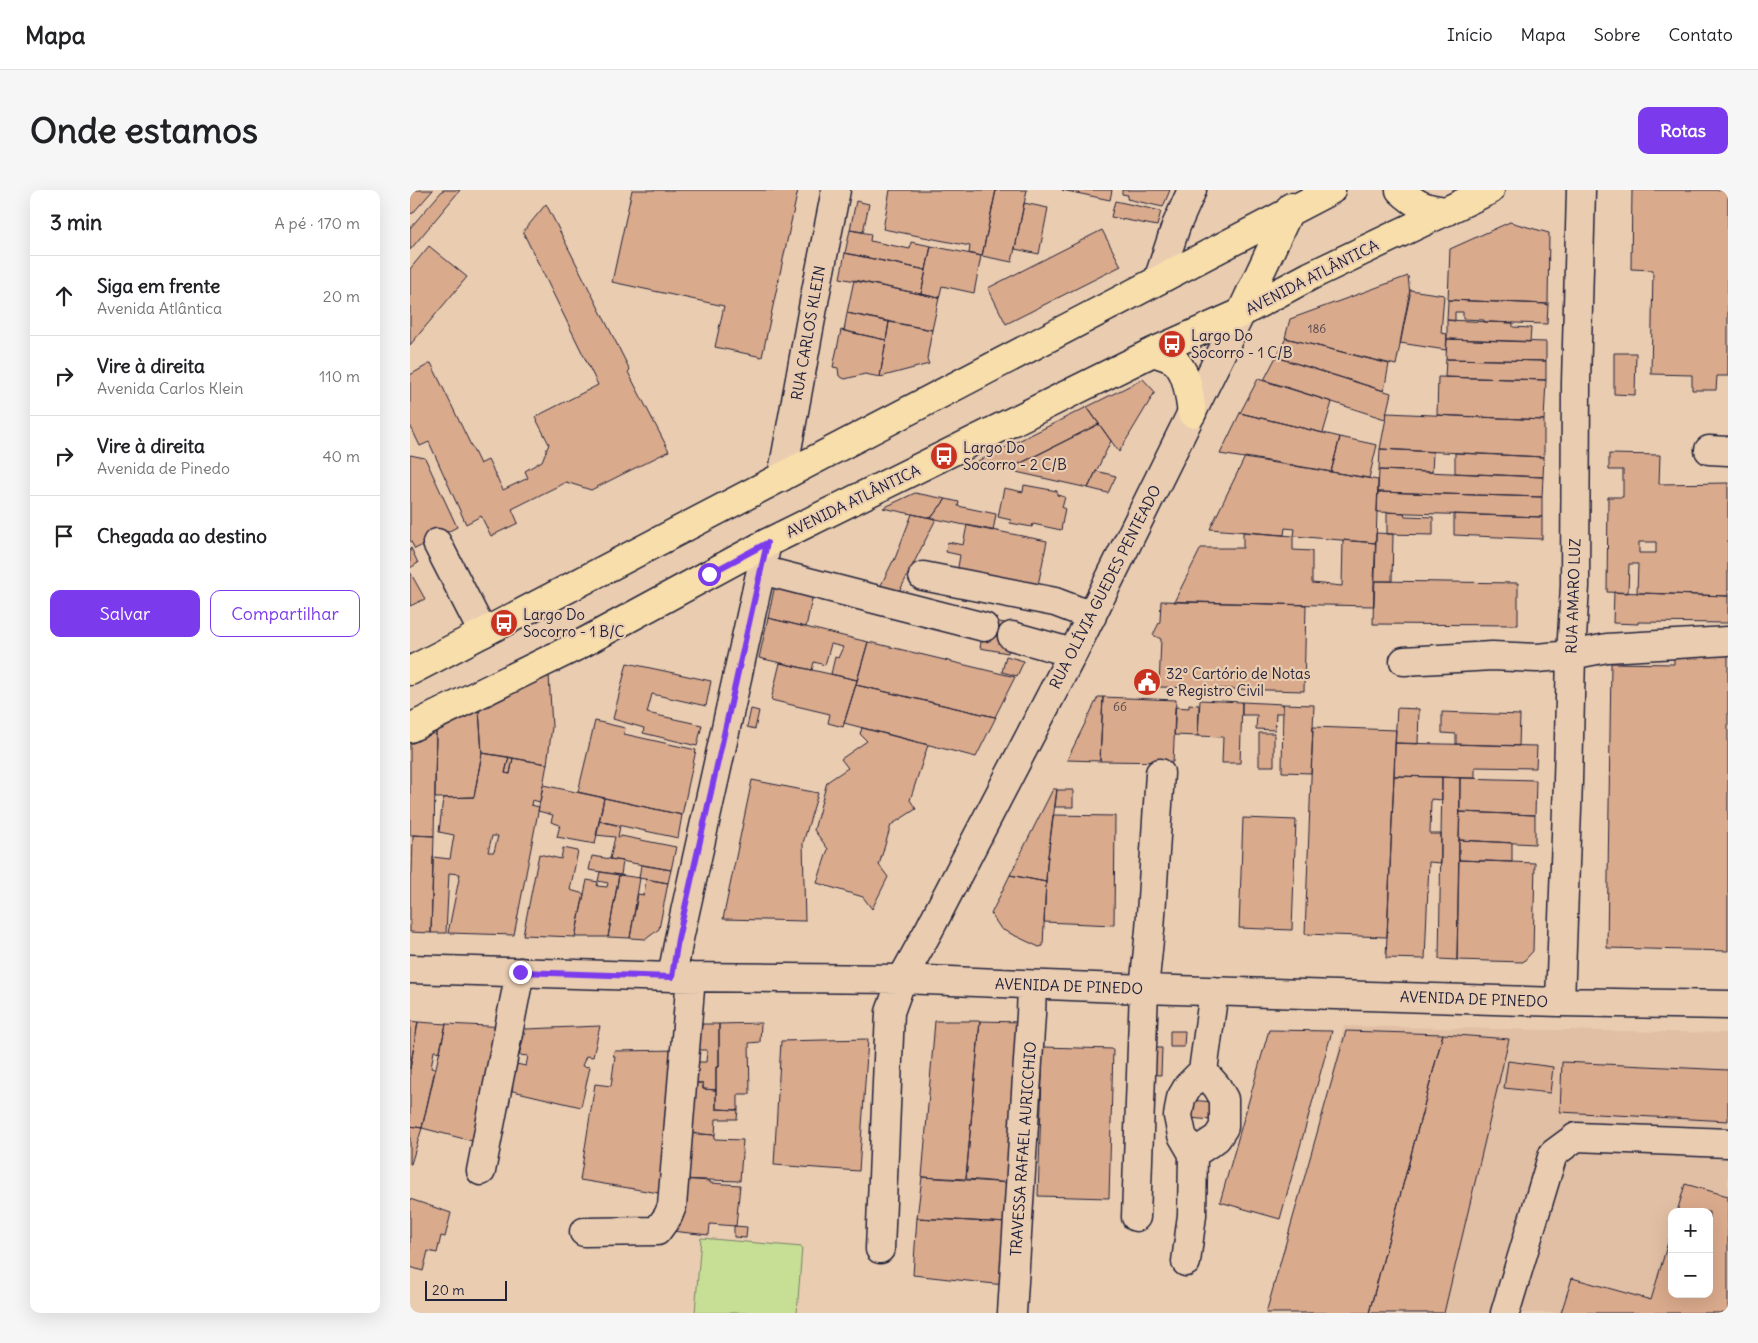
<!DOCTYPE html>
<html lang="pt">
<meta charset="utf-8">
<style>
:root{--surface:#fff;--page:#f6f6f6;--text:#202124;--muted:#757577;--line:#e0e0e0;--accent:#7c3aed}
body{margin:0;font-family:Delius,sans-serif;background:var(--page);color:var(--text)}
.controls{position:absolute;right:15px;bottom:15px;display:grid;overflow:hidden;border-radius:10px;box-shadow:0 5px 20px #0002}
.controls button{width:45px;height:45px;display:grid;place-items:center;padding:0;border:0;border-bottom:1px solid var(--line);background:var(--surface);color:var(--text);font:25px sans-serif}
.scale{position:absolute;left:15px;bottom:12px;width:82px;box-sizing:border-box;padding-left:5px;border:2px solid #22223b;border-top:0;font-size:14px;line-height:18px;white-space:nowrap;color:#22223b;-webkit-text-stroke:4px #eacdb1;paint-order:stroke}
.stop{position:absolute;width:15px;height:15px;margin:-11px;border:4px solid #7c3aed;border-radius:50%;background:#fff}
.stop.end{background:#7c3aed;border-color:#fff;box-shadow:0 1px 5px #0008}
.list{margin:0;padding:0;list-style:none}
h2{display:flex;justify-content:space-between;align-items:center;height:65px;margin:0;padding:0 20px;font-size:21px}
h2 small{font-size:16px;font-weight:400;color:var(--muted)}
.list li{display:grid;grid-template-columns:32px 1fr auto;gap:15px;align-items:center;box-sizing:border-box;height:80px;padding:0 20px;border-top:1px solid var(--line)}
.list b{display:block;font-size:19px;white-space:nowrap}
.list p{margin:0;font-size:16px;white-space:nowrap;color:var(--muted)}
.list em{font-size:16px;font-style:normal;color:var(--muted)}
.actions{display:flex;gap:10px;padding:15px 20px}
.actions a{flex:1;padding:11px 0;border:1px solid var(--accent);border-radius:10px;text-align:center;font-size:18px;color:var(--accent)}
.actions .main{background:var(--accent);color:#fff}
.icon{flex:none;width:28px;height:28px;fill:none;stroke:currentColor;stroke-width:2;stroke-linecap:round;stroke-linejoin:round}
.map{position:relative;flex:none;width:1318px;height:1123px;overflow:hidden;border-radius:10px}
header{display:flex;align-items:center;gap:30px;box-sizing:border-box;height:70px;padding:0 25px;background:var(--surface);border-bottom:1px solid var(--line)}
header strong{font-size:24px}
nav{display:flex;gap:28px;margin-inline-start:auto;font-size:18px}
.intro{display:flex;align-items:center;justify-content:space-between;box-sizing:border-box;height:120px;padding:0 30px}
h1{margin:0;font-size:35px}
.button{padding:12px 22px;border-radius:10px;background:var(--accent);color:#fff;font-size:18px;font-weight:700}
main{display:flex;gap:30px;padding:0 30px}
aside{flex:1;background:var(--surface);border-radius:10px;box-shadow:0 5px 20px #0002}
.map>svg:first-child{display:block}
</style>
<header>
<strong>Mapa</strong>
<nav><a>Início</a><a>Mapa</a><a>Sobre</a><a>Contato</a></nav>
</header>
<div class="intro"><h1>Onde estamos</h1><a class="button">Rotas</a></div>
<main>
<aside>
<h2>3 min<small>A pé · 170 m</small></h2>
<ul class="list">
<li><svg class="icon" aria-label="ahead" viewBox="0 0 24 24"><path d="M12 20V5M6 11l6-6 6 6"/></svg><div><b>Siga em frente</b><p>Avenida Atlântica</p></div><em>20 m</em></li>
<li><svg class="icon" aria-label="right" viewBox="0 0 24 24"><path d="M7 20v-9h11M14 6l5 5-5 5"/></svg><div><b>Vire à direita</b><p>Avenida Carlos Klein</p></div><em>110 m</em></li>
<li><svg class="icon" aria-label="right" viewBox="0 0 24 24"><path d="M7 20v-9h11M14 6l5 5-5 5"/></svg><div><b>Vire à direita</b><p>Avenida de Pinedo</p></div><em>40 m</em></li>
<li><svg class="icon" aria-label="arrive" viewBox="0 0 24 24"><path d="M6 21V4h12l-3 4 3 4H6"/></svg><div><b>Chegada ao destino</b></div></li>
</ul>
<div class="actions"><a class="main">Salvar</a><a>Compartilhar</a></div>
</aside>
<div class="map">
<svg width="1318" height="1123" viewBox="0 0 1318 1123">
<rect width="100%" height="100%" fill="#eacdb1"/>
<filter id="ink" filterUnits="userSpaceOnUse"><feTurbulence type="fractalNoise" baseFrequency=".02" numOctaves="2"/><feDisplacementMap in="SourceGraphic" scale="10" xChannelSelector="R" yChannelSelector="G"/><feConvolveMatrix kernelMatrix="1 2 1 2 8 2 1 2 1" color-interpolation-filters="sRGB"/></filter>
<g filter="url(#ink)">
<path fill="#e1bfa4" fill-rule="evenodd" d="M 934,836 L 1318,843 L 1318,1123 L 866,1123 ZM 1262,1022 L 1299,1022 L 1299,1104 L 1262,1104 Z"/>
<path fill="#c7df95" stroke="#748068" d="M 291,1048 L 392,1057 L 387,1123 L 285,1123 Z"/>
<path fill="#daaa8c" stroke="#22223b" fill-rule="evenodd" d="M 0,0 L 23,0 L 2,24 L 0,22 Z
M 33,0 L 50,0 L 0,60 L 0,38 Z
M 222,0 L 388,0 L 352,167 L 305,157 L 314,116 L 202,92 Z
M 480,0 L 586,0 L 572,66 L 559,63 L 560,56 L 473,39 Z
M 586,0 L 617,0 L 602,72 L 572,66 Z
M 652,0 L 702,0 L 700,10 Z
M 712,0 L 760,0 L 753,17 L 717,9 L 718,5 L 712,4 Z
M 1222,0 L 1318,0 L 1318,186 L 1307,186 L 1306,200 L 1282,200 L 1282,185 L 1241,184 L 1243,80 L 1221,79 Z
M 446,11 L 459,14 L 453,42 L 440,40 Z
M 705,11 L 751,21 L 747,36 L 701,27 Z
M 614,13 L 638,18 L 629,64 L 605,59 Z
M 136,14 L 220,180 L 218,182 L 259,261 L 181,300 L 156,292 L 102,319 L 108,333 L 81,346 L 71,326 L 56,334 L 19,252 L 10,256 L 0,235 L 0,185 L 21,173 L 70,274 L 78,270 L 93,300 L 118,288 L 115,281 L 132,271 L 139,254 L 125,227 L 188,195 L 113,42 Z
M 1100,32 L 1139,43 L 1138,114 L 1038,110 L 1040,59 Z
M 440,40 L 461,44 L 460,51 L 500,59 L 501,52 L 521,56 L 516,80 L 435,63 Z
M 692,40 L 711,76 L 596,134 L 578,98 Z
M 19,56 L 57,87 L 0,155 L 0,79 Z
M 521,56 L 571,66 L 564,103 L 532,96 L 529,108 L 511,104 Z
M 435,63 L 516,80 L 511,104 L 430,88 Z
M 998,86 L 1000,105 L 986,175 L 875,148 L 880,129 Z
M 444,90 L 529,108 L 522,140 L 437,123 Z
M 1000,100 L 1034,105 L 1031,143 L 1037,144 L 1036,160 L 990,153 Z
M 1038,110 L 1138,114 L 1137,134 L 1074,132 L 1074,130 L 1053,129 L 1053,122 L 1045,122 L 1045,131 L 1037,130 Z
M 437,123 L 479,132 L 476,150 L 434,141 Z
M 1037,130 L 1103,133 L 1103,137 L 1121,138 L 1120,152 L 1037,149 Z
M 479,132 L 522,140 L 517,169 L 519,174 L 470,187 Z
M 431,140 L 476,150 L 470,187 L 455,184 L 435,189 L 429,186 L 428,178 L 423,177 Z
M 876,148 L 979,174 L 974,201 L 866,167 Z
M 1037,149 L 1136,152 L 1136,171 L 1036,169 Z
M 1204,163 L 1226,163 L 1225,205 L 1204,204 Z
M 866,167 L 981,203 L 975,229 L 854,190 Z
M 1036,169 L 1136,171 L 1136,190 L 1035,187 Z
M 1028,187 L 1136,190 L 1134,230 L 1027,225 Z
M 733,189 L 745,202 L 709,262 L 677,217 Z
M 848,189 L 922,212 L 913,243 L 830,223 Z
M 677,217 L 689,234 L 597,280 L 564,273 Z
M 830,223 L 930,247 L 921,282 L 810,264 Z
M 977,223 L 1134,230 L 1134,267 L 970,259 Z
M 689,234 L 701,251 L 678,298 L 597,280 Z
M 930,247 L 967,255 L 959,288 L 921,282 Z
M 970,259 L 1023,262 L 1022,282 L 969,280 Z
M 1045,263 L 1134,267 L 1133,287 L 1045,283 Z
M 1199,264 L 1250,265 L 1249,294 L 1318,293 L 1318,406 L 1227,403 L 1228,374 L 1219,374 L 1218,403 L 1197,402 L 1198,307 L 1213,307 L 1213,280 L 1199,280 ZM 1229,352 L 1246,352 L 1246,363 L 1229,363 Z
M 0,265 L 15,268 L 47,337 L 5,359 L 0,350 Z
M 835,267 L 968,290 L 966,353 L 884,346 L 885,339 L 875,338 L 874,345 L 800,339 Z
M 969,280 L 1133,287 L 1132,307 L 968,302 Z
M 686,281 L 706,286 L 698,303 L 678,298 Z
M 614,295 L 647,301 L 647,305 L 655,307 L 652,318 L 655,318 L 651,340 L 623,334 L 622,337 L 600,333 L 601,330 L 588,327 L 594,298 L 613,302 Z
M 968,302 L 1132,307 L 1132,327 L 967,322 Z
M 505,303 L 536,309 L 521,328 L 473,318 Z
M 536,309 L 549,312 L 548,316 L 586,324 L 583,341 L 521,328 Z
M 977,322 L 994,323 L 995,326 L 1023,327 L 1023,345 L 977,344 Z
M 502,324 L 526,329 L 484,412 L 466,405 L 483,371 L 484,371 Z
M 1044,324 L 1132,327 L 1132,349 L 1044,345 Z
M 557,335 L 637,351 L 627,400 L 547,383 L 550,365 L 536,362 L 538,352 L 553,355 Z
M 833,342 L 883,346 L 883,360 L 902,361 L 902,393 L 932,396 L 933,350 L 966,353 L 964,416 L 764,412 L 791,358 L 833,358 Z
M 966,343 L 983,344 L 982,391 L 964,391 Z
M 1,358 L 8,373 L 0,378 L 0,359 Z
M 0,382 L 15,409 L 0,416 Z
M 964,391 L 1108,393 L 1108,435 L 963,434 Z
M 365,395 L 403,404 L 396,437 L 358,428 Z
M 1204,402 L 1318,406 L 1318,433 L 1228,432 L 1228,434 L 1203,433 Z
M 751,411 L 896,415 L 894,501 L 749,497 L 751,449 L 743,445 L 750,431 Z
M 358,428 L 458,452 L 447,490 L 421,484 L 425,467 L 428,468 L 433,457 L 421,454 L 415,475 L 404,472 L 402,480 L 349,468 Z
M 575,429 L 604,435 L 598,463 L 570,458 Z
M 458,452 L 468,454 L 605,487 L 585,527 L 446,495 Z
M 1264,456 L 1318,458 L 1318,761 L 1197,758 L 1201,473 L 1264,474 Z
M 596,466 L 614,471 L 607,486 L 592,482 Z
M 217,473 L 301,491 L 296,516 L 242,504 L 237,523 L 292,535 L 287,556 L 233,543 L 234,538 L 203,529 Z
M 370,473 L 447,490 L 433,537 L 418,533 L 420,524 L 361,510 Z
M 139,485 L 142,537 L 137,574 L 72,563 L 69,520 Z
M 446,495 L 585,527 L 586,527 L 566,567 L 434,533 Z
M 688,507 L 693,507 L 690,571 L 657,570 Z
M 693,507 L 766,510 L 763,572 L 690,571 Z
M 790,510 L 832,512 L 830,573 L 812,573 L 813,547 L 788,546 Z
M 832,512 L 873,514 L 873,523 L 866,523 L 865,540 L 846,539 L 847,525 L 832,525 Z
M 779,514 L 789,515 L 788,546 L 764,545 L 765,517 L 779,518 Z
M 873,514 L 904,515 L 901,583 L 872,582 Z
M 987,518 L 1009,519 L 1008,554 L 985,553 Z
M 341,519 L 349,521 L 345,539 L 337,537 Z
M 69,520 L 72,563 L 64,607 L 25,608 L 26,541 Z
M 1032,522 L 1110,525 L 1109,556 L 1046,554 L 1046,544 L 1032,543 Z
M 185,531 L 215,538 L 214,544 L 286,560 L 272,625 L 168,602 Z
M 903,537 L 986,540 L 977,747 L 895,744 Z
M 452,538 L 518,555 L 500,610 L 506,619 L 481,635 L 469,675 L 478,687 L 462,719 L 453,707 L 407,693 L 418,659 L 404,640 L 417,592 L 438,578 L 431,569 L 457,551 L 450,544 Z
M 26,541 L 24,646 L 0,645 L 0,554 Z
M 849,543 L 864,543 L 864,576 L 849,576 Z
M 985,553 L 1127,556 L 1126,578 L 1065,577 L 1065,588 L 984,586 Z
M 72,563 L 99,567 L 95,583 L 100,584 L 103,568 L 137,574 L 130,612 L 122,610 L 121,615 L 129,617 L 104,745 L 38,743 L 50,684 L 39,683 L 36,743 L 21,743 L 23,667 L 40,669 L 44,645 L 29,642 L 33,608 L 64,607 ZM 82,646 L 88,646 L 84,662 L 78,662 Z
M 99,567 L 103,568 L 100,584 L 95,583 Z
M 984,586 L 1032,587 L 1032,610 L 1021,609 L 1020,644 L 1031,644 L 1031,673 L 1019,672 L 1015,769 L 976,768 Z
M 1032,587 L 1050,588 L 1047,770 L 1029,769 Z
M 1050,588 L 1126,590 L 1125,625 L 1050,622 Z
M 342,590 L 408,603 L 393,653 L 395,731 L 313,729 Z
M 133,595 L 194,608 L 185,654 L 147,647 L 150,635 L 141,632 L 143,625 L 128,621 Z
M 643,599 L 647,599 L 637,674 L 636,692 L 600,685 Z
M 647,600 L 663,600 L 663,617 L 645,617 Z
M 194,608 L 272,625 L 268,648 L 189,631 Z
M 1050,622 L 1125,625 L 1125,654 L 1049,650 Z
M 643,625 L 705,626 L 704,735 L 634,732 L 637,674 Z
M 833,628 L 886,630 L 882,740 L 829,738 Z
M 189,631 L 210,636 L 208,647 L 211,647 L 211,646 L 266,657 L 261,680 L 200,669 L 205,647 L 186,645 Z
M 3,645 L 24,646 L 21,743 L 0,742 L 0,684 L 2,684 Z
M 1049,650 L 1102,653 L 1102,672 L 1049,670 Z
M 153,658 L 168,661 L 160,700 L 174,704 L 165,747 L 113,745 L 129,664 L 151,669 Z
M 182,666 L 213,671 L 211,685 L 179,680 Z
M 1049,670 L 1125,673 L 1123,761 L 1113,772 L 1047,770 Z
M 231,675 L 261,680 L 258,693 L 229,688 Z
M 190,682 L 209,685 L 198,747 L 165,747 L 177,690 L 188,692 L 187,696 L 197,697 L 198,693 L 188,691 Z
M 209,685 L 230,688 L 220,748 L 198,747 Z
M 600,685 L 636,692 L 633,756 L 629,757 L 591,739 L 581,724 Z
M 236,689 L 258,693 L 249,739 L 236,749 L 220,748 L 228,704 L 234,705 Z
M 0,831 L 8,832 L 0,879 Z
M 525,831 L 570,831 L 556,989 L 512,987 Z
M 570,831 L 610,832 L 601,993 L 556,989 Z
M 8,832 L 36,834 L 30,862 L 24,861 L 21,878 L 25,879 L 12,938 L 0,936 L 0,879 Z
M 351,833 L 350,852 L 339,853 L 340,904 L 328,904 L 328,920 L 306,919 L 306,877 L 309,877 L 309,834 Z
M 36,834 L 98,837 L 70,953 L 12,938 Z
M 292,834 L 309,834 L 309,877 L 306,877 L 306,900 L 293,899 L 293,893 L 283,893 L 286,872 L 296,872 L 297,860 L 288,860 Z
M 190,836 L 183,867 L 176,866 L 172,876 L 180,877 L 171,917 L 99,900 L 106,874 L 116,876 L 118,866 L 109,865 L 116,839 Z
M 859,840 L 922,841 L 870,1029 L 810,1012 Z
M 760,841 L 775,841 L 774,857 L 760,857 Z
M 936,841 L 1033,844 L 959,1123 L 856,1123 Z
M 1033,844 L 1099,849 L 1034,1123 L 959,1123 Z
M 458,849 L 449,981 L 364,975 L 371,851 Z
M 633,857 L 703,859 L 699,1008 L 628,1006 Z
M 735,858 L 752,858 L 751,885 L 734,884 Z
M 272,860 L 249,1003 L 170,990 L 185,894 L 201,896 L 205,866 L 203,866 L 204,861 Z
M 1098,871 L 1143,877 L 1140,903 L 1094,898 Z
M 1152,872 L 1318,880 L 1318,931 L 1150,922 Z
M 283,893 L 293,893 L 293,899 L 306,900 L 306,919 L 328,920 L 327,929 L 306,929 L 305,945 L 276,943 Z
M 780,910 L 803,912 L 802,930 L 779,928 Z
M 0,936 L 12,938 L 1,974 L 0,974 Z
M 276,943 L 305,945 L 304,949 L 333,950 L 330,991 L 269,989 Z
M 512,987 L 601,993 L 598,1033 L 507,1028 Z
M 269,989 L 300,991 L 300,993 L 330,995 L 326,1036 L 300,1034 L 299,1045 L 261,1041 Z
M 1275,994 L 1318,1006 L 1318,1123 L 1151,1123 L 1162,1088 L 1241,1110 L 1262,1039 L 1262,1104 L 1299,1104 L 1299,1022 L 1267,1022 Z
M 0,1009 L 41,1023 L 35,1047 L 31,1046 L 27,1063 L 18,1061 L 13,1081 L 0,1077 Z
M 507,1028 L 598,1033 L 594,1095 L 503,1085 Z
M 324,1036 L 337,1037 L 336,1048 L 324,1047 Z"/>
<g fill="none" stroke-linecap="round" stroke-linejoin="round">
<g stroke="#22223b" stroke-width="31">
<path id="minor" d="M 748,90 L 766,36 L 782,0
M 1299,260 L 1318,261
M 372,287 L 406,101 L 426,0
M 27,353 L 73,443
M 351,380 L 574,437
M 513,386 L 645,412 L 682,426
M 602,446 L 663,463
M 994,471 L 1082,466 L 1127,468 L 1161,465 L 1197,458 L 1318,451
M 0,779 L 262,787 L 492,789 L 734,799 L 1150,812 L 1318,815
M 262,787 L 269,749 L 357,353
M 1150,812 L 1158,591 L 1161,465 L 1165,396 L 1166,193 L 1171,0
M 783,964 L 807,948 L 814,937 L 814,909 L 807,897 L 793,881
M 71,981 L 110,782
M 726,1027 L 734,799 L 740,740 L 750,583
M 174,1042 L 247,1041 L 258,1026 L 262,1016 L 281,787
M 470,1059 L 480,822 L 492,789 L 520,738 L 663,463 L 831,123
M 776,1072 L 782,1025 L 783,964 L 772,945 L 768,926 L 771,908 L 778,896 L 793,881 L 804,801
M 602,1123 L 621,824 L 622,795
M 1095,1123 L 1143,964 L 1166,947 L 1318,953"/>
</g>
<g stroke="#22223b" stroke-width="31">
<path id="major" d="M 990,0 C 1006,15 1015,19 1037,21
M 831,123 L 881,17
M 743,162 C 749,164 756,166 762,169 C 778,180 779,205 782,223
M 0,481 L 921,0
M 0,538 L 167,456 L 357,353 L 743,162 L 831,123 L 900,86 L 1080,0"/>
</g>
<use href="#minor" stroke="#eacdb1" stroke-width="28"/>
<use href="#major" stroke="#f8deab" stroke-width="28"/>
</g>
</g>
<g fill="none" stroke-linecap="round" stroke-linejoin="round" filter="url(#ink)">
<path stroke="#7c3aed" stroke-width="6" d="M 110,782 L 262,787 L 268,749 L 357,353 L 299,384"/>
</g>
<defs>
<g id="bus-disc" transform="scale(1.4375)"><circle r="9.5" fill="#c8321e" stroke="#eacdb1"/><path d="M-5-6H5V4H4V6H2V4H-2V6H-4V4H-5ZM-3.5-4V0h7V-4ZM-3.5 1.2v1.5H-2V1.2ZM2 1.2v1.5H3.5V1.2Z" fill="#fff"/></g>
<g id="civic-disc" transform="scale(1.4375)"><circle r="9.5" fill="#c8321e" stroke="#eacdb1"/><path d="M-.6-6.5H3V-4.5H.6V-3L4-1V1h2V6H-6V1h2V-1L-.6-3ZM-1.2 2.5V6h2.4V2.5Z" fill="#fff"/></g>
</defs>
<g fill-rule="evenodd">
<use href="#bus-disc" x="762" y="154"/>
<use href="#bus-disc" x="534" y="266"/>
<use href="#bus-disc" x="94" y="433"/>
<use href="#civic-disc" x="737" y="492"/>
</g>
<g text-anchor="middle" dominant-baseline="central" stroke-width="4.5" stroke-linejoin="round" paint-order="stroke">
<g font-size="12" fill="#50444f">
<text x="907" y="138">186</text>
<text x="710" y="516">66</text>
</g>
<g font-size="15" fill="#22223b" stroke="#eacdb1">
<text transform="translate(902 87) rotate(-27)">AVENIDA ATLÂNTICA</text>
<text transform="translate(398 143) rotate(-80)">RUA CARLOS KLEIN</text>
<text transform="translate(443 311) rotate(-26)">AVENIDA ATLÂNTICA</text>
<text transform="translate(695 397) rotate(-63)">RUA OLÍVIA GUEDES PENTEADO</text>
<text transform="translate(1163 406) rotate(-88)">RUA AMARO LUZ</text>
<text transform="translate(659 796) rotate(2)">AVENIDA DE PINEDO</text>
<text transform="translate(1064 809) rotate(2)">AVENIDA DE PINEDO</text>
<text transform="translate(613 959) rotate(-86)">TRAVESSA RAFAEL AURICCHIO</text>
</g>
<g font-size="15" fill="#22223b" stroke="#eacdb1" text-anchor="start">
<text x="781" y="145">Largo Do<tspan x="781" dy="17">Socorro - 1 C/B</tspan></text>
<text x="553" y="257">Largo Do<tspan x="553" dy="17">Socorro - 2 C/B</tspan></text>
<text x="113" y="424">Largo Do<tspan x="113" dy="17">Socorro - 1 B/C</tspan></text>
<text x="756" y="483">32º Cartório de Notas<tspan x="756" dy="17">e Registro Civil</tspan></text>
</g>
</g>
</svg>
<div class="controls">
<button>+</button>
<button>−</button>
</div>
<div class="scale">20 m</div>
<div class="stop" style="left:299px;top:384px"></div>
<div class="stop end" style="left:110px;top:782px"></div>
</div>
</main>
